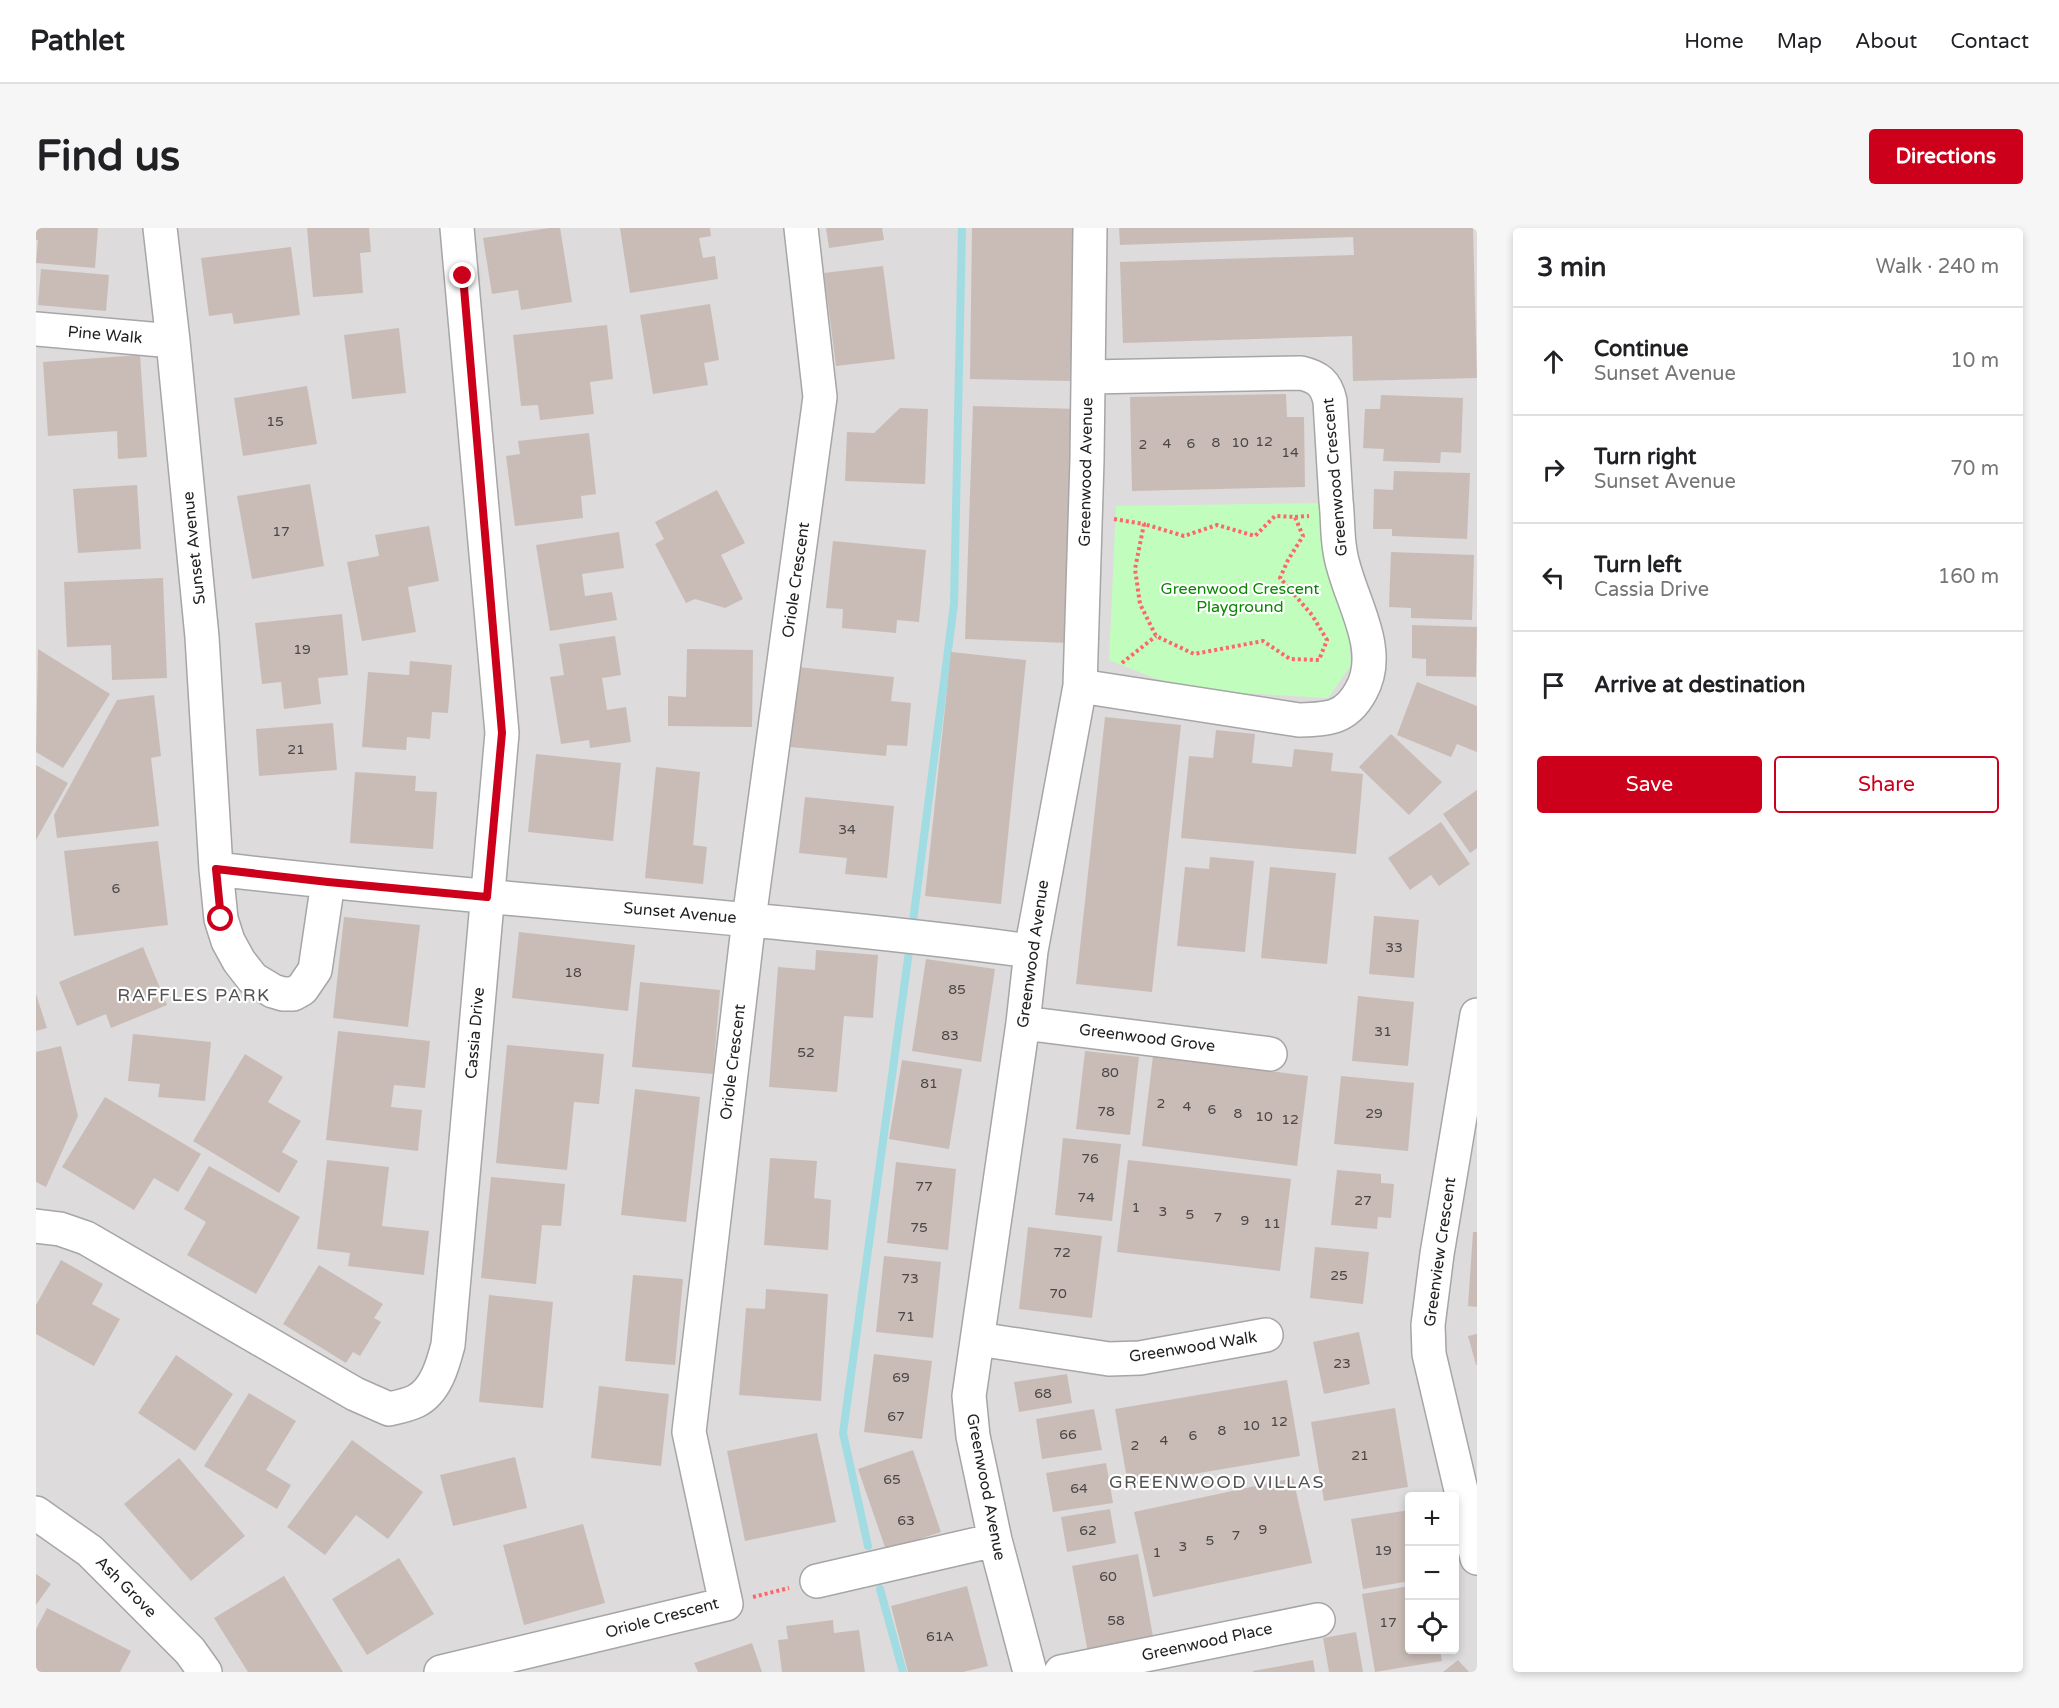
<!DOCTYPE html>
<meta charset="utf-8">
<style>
:root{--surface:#fff;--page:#f6f6f6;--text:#202124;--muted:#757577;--line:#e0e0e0;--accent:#cd001c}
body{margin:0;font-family:"Varela Round",sans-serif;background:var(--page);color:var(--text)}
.controls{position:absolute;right:18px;bottom:18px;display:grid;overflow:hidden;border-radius:6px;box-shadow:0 3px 9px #0003}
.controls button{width:54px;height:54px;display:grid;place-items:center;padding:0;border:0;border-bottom:2px solid var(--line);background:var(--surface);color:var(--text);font:30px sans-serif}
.stop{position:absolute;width:18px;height:18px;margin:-14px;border:4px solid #cd001c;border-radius:50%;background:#fff}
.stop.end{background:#cd001c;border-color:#fff;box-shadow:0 2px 6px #0008}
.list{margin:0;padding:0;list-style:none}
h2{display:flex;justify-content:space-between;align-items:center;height:78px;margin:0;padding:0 24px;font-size:26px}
h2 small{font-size:20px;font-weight:400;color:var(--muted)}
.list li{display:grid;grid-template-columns:39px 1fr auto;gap:18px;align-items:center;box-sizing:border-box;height:108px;padding:0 24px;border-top:2px solid var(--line)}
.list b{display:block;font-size:22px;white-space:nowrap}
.list p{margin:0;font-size:20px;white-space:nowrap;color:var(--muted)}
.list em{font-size:20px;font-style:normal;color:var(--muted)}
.actions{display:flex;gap:12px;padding:18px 24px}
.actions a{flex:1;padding:14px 0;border:2px solid var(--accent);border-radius:6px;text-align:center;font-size:21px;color:var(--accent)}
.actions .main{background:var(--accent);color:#fff}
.icon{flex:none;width:33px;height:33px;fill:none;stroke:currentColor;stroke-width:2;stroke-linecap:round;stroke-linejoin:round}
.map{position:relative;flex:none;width:1441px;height:1444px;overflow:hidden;border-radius:6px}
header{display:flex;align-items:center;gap:36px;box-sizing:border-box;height:84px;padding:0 30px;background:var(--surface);border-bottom:2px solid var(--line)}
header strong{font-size:28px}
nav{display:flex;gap:33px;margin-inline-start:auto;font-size:21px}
.intro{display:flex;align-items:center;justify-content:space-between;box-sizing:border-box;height:144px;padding:0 36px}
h1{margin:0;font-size:42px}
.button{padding:15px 27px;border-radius:6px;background:var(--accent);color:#fff;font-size:21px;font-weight:700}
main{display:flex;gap:36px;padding:0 36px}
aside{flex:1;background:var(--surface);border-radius:6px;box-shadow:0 3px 9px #0003}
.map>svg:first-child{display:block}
</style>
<header>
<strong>Pathlet</strong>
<nav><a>Home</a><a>Map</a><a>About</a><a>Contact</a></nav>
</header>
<div class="intro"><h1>Find us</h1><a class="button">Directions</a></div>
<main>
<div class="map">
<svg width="1441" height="1444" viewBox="0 0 1441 1444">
<rect width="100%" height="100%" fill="#f0eae4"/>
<path fill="#dddbdc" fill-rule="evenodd" d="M 0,0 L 1441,0 L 1441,1444 L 0,1444 ZM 1374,1268 L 1418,1268 L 1418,1422 L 1374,1422 Z"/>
<path fill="#c1febd" d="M 1290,275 L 1312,396 L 1315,437 L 1292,470 L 1170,463 L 1118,450 L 1073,432 L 1080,278 Z"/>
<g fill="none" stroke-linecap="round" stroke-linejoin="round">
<path stroke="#a1dce2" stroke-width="8" d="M 876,701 L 918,376 L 926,0
M 832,1318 L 807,1205 L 874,716
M 844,1361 L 867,1444"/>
</g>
<path fill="#c9bcb7" d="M 0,0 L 62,0 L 59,40 L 0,35 L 2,12 L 0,12 Z
M 271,0 L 333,0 L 335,24 L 324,25 L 327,65 L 277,69 Z
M 513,0 L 524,0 L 536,74 L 485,82 L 482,62 L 456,66 L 447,10 Z
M 584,0 L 674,0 L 675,8 L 663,10 L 667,30 L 679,28 L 682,51 L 594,65 Z
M 790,0 L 846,0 L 848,12 L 793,20 Z
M 936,0 L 1038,0 L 1036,153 L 934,151 Z
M 1083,0 L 1437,0 L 1441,150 L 1317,153 L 1316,108 L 1087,115 L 1084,34 L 1318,27 L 1317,9 L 1084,17 Z
M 255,19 L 264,87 L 198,96 L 196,85 L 173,88 L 165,30 Z
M 847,38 L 859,131 L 800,138 L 788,45 Z
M 5,41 L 73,47 L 70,83 L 2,77 Z
M 674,76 L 683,132 L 668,135 L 672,157 L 617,166 L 604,87 Z
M 571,97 L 577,151 L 554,154 L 558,186 L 504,192 L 502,177 L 485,178 L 477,107 Z
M 363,100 L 370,165 L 316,171 L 308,107 Z
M 104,127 L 111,229 L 82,231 L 81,203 L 12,208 L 7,134 Z
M 271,158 L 281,216 L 207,228 L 198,170 Z
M 1250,166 L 1251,189 L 1268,189 L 1269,259 L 1096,263 L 1094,169 Z
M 1345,167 L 1427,170 L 1425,225 L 1405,224 L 1404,235 L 1347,233 L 1348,221 L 1327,220 L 1329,181 L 1344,181 Z
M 937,178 L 1042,181 L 1033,415 L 929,411 Z
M 864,180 L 892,181 L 889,256 L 809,253 L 811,204 L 838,205 Z
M 553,205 L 560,266 L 545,268 L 547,290 L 479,298 L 470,228 L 484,226 L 482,213 Z
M 1358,243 L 1434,245 L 1431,311 L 1356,308 L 1356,301 L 1337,301 L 1338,261 L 1357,262 Z
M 274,256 L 288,338 L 216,351 L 201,268 Z
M 101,257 L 105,321 L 42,325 L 37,261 Z
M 681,262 L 709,315 L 685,327 L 707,371 L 689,380 L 659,371 L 650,375 L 619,316 L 628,311 L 619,294 Z
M 393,298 L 403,353 L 372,359 L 380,404 L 326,413 L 311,334 L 343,328 L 339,307 Z
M 583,304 L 588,340 L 546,346 L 549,368 L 576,364 L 581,392 L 514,403 L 500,317 Z
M 797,313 L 890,322 L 883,394 L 861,392 L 860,405 L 806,400 L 807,381 L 790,380 Z
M 1355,324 L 1438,327 L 1436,392 L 1375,390 L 1375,380 L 1353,379 Z
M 127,350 L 131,450 L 76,452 L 75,417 L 31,419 L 28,354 Z
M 306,386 L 312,447 L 282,450 L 285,476 L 248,481 L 245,454 L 226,456 L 219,395 Z
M 1376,397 L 1441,399 L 1440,449 L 1390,448 L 1390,431 L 1376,430 Z
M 579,408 L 585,447 L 566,450 L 571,482 L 590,479 L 595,514 L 554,520 L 553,512 L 525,516 L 514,449 L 528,447 L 523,416 Z
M 2,421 L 74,466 L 27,540 L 0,524 Z
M 651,421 L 717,422 L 716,499 L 632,498 L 632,468 L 650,469 Z
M 915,424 L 990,432 L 965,676 L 889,668 Z
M 374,433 L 416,437 L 412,485 L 396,484 L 394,511 L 371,509 L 370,522 L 326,519 L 332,444 L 373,447 Z
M 762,439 L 858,449 L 855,473 L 875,475 L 871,518 L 851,517 L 850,528 L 754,519 Z
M 1381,454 L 1441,478 L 1441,524 L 1421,516 L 1415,529 L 1361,507 Z
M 118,467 L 125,528 L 115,530 L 123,598 L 21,610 L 18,587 L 81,472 Z
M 1069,489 L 1145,497 L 1116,764 L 1040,756 Z
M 297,495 L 301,542 L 223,548 L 220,501 Z
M 1180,502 L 1219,506 L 1216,535 L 1256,539 L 1258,521 L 1297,525 L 1295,543 L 1327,546 L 1320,626 L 1145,610 L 1153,528 L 1177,530 Z
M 1355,506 L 1406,554 L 1373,587 L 1323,539 Z
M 500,526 L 585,535 L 577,613 L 492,604 Z
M 0,537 L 32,555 L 0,612 Z
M 620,539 L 664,544 L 657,617 L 671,619 L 667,656 L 609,650 Z
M 319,544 L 380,548 L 379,563 L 401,564 L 397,621 L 314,615 Z
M 1441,562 L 1441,620 L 1434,625 L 1407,586 Z
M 769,569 L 858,578 L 851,650 L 809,646 L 811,630 L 763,625 Z
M 1405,594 L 1434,636 L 1403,658 L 1395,647 L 1374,662 L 1352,630 Z
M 122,613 L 132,697 L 38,708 L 28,623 Z
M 1174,629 L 1218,633 L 1209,724 L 1141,718 L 1149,639 L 1173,641 Z
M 1234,639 L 1300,645 L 1291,736 L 1225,730 Z
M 1338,688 L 1383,692 L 1378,750 L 1333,746 Z
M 308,689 L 384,697 L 372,799 L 297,790 Z
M 483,704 L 599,717 L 592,783 L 476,770 Z
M 107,719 L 131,777 L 75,800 L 70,786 L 41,798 L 23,754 Z
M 780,722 L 842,727 L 837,790 L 808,788 L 801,864 L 733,859 L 742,739 L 779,742 Z
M 890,731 L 959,741 L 945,834 L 876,823 Z
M 604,754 L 684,762 L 677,846 L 596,839 Z
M 0,766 L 11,800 L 0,803 Z
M 1322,768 L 1378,774 L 1372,838 L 1316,833 Z
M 302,803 L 394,813 L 389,860 L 358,857 L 355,879 L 386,882 L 382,923 L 290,912 Z
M 97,806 L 175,814 L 169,873 L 122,869 L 124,856 L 92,853 Z
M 471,817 L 568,826 L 563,876 L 538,874 L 531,942 L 460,935 Z
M 25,818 L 42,888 L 10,959 L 0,954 L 0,824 Z
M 1049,823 L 1103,829 L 1094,907 L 1040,901 Z
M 209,826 L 247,849 L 232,874 L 265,893 L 246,924 L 262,933 L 243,965 L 157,913 Z
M 1117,828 L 1272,848 L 1261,938 L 1106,918 Z
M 866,832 L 926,841 L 913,921 L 853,911 Z
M 1305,848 L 1378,855 L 1372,923 L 1298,916 Z
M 599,861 L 664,869 L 650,994 L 585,987 Z
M 69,869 L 165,926 L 142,964 L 118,950 L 98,982 L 26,939 Z
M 1027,910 L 1085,916 L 1076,993 L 1019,987 Z
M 734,930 L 781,933 L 778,970 L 795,972 L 792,1022 L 728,1017 Z
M 291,932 L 353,939 L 346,998 L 393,1003 L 388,1047 L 312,1038 L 314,1025 L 281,1021 Z
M 1092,932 L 1255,951 L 1244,1043 L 1081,1024 Z
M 860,934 L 920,941 L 912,1022 L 851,1015 Z
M 173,938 L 264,989 L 220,1066 L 151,1027 L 170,994 L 148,981 Z
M 1301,942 L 1345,946 L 1345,955 L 1358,956 L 1355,990 L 1342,989 L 1341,1001 L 1295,997 Z
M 455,949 L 529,956 L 525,998 L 506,997 L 500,1056 L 445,1050 Z
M 992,999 L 1066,1008 L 1056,1090 L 983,1081 Z
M 1437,1004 L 1441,1004 L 1441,1079 L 1432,1078 Z
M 1279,1019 L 1333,1024 L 1327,1076 L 1274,1070 Z
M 848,1028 L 905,1034 L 897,1110 L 840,1104 Z
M 25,1032 L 67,1056 L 56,1076 L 84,1091 L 58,1138 L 0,1106 L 0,1077 Z
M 283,1037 L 347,1076 L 338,1090 L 345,1094 L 324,1128 L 317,1124 L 310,1135 L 247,1096 Z
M 597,1047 L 647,1051 L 639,1137 L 589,1133 Z
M 730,1061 L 792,1066 L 785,1173 L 703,1167 L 710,1080 L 729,1081 Z
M 453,1067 L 517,1074 L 507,1180 L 443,1174 Z
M 1323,1104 L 1334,1156 L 1288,1166 L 1277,1114 Z
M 1441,1106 L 1441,1137 L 1440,1137 L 1432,1108 Z
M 838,1126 L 896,1133 L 886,1211 L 828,1204 Z
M 140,1127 L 197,1166 L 159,1223 L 102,1185 Z
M 1031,1146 L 1036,1175 L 983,1184 L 978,1154 Z
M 1251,1152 L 1264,1228 L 1092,1257 L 1079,1181 Z
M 563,1158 L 633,1166 L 625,1238 L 555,1230 Z
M 213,1165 L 260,1193 L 230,1242 L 255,1257 L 241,1281 L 168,1238 Z
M 1359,1180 L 1372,1259 L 1288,1273 L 1275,1194 Z
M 1058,1181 L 1066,1222 L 1006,1231 L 1000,1191 Z
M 781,1205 L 800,1294 L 709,1313 L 691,1223 Z
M 316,1212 L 387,1264 L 352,1311 L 320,1287 L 289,1327 L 251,1299 Z
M 877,1222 L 905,1304 L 850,1322 L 822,1241 Z
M 479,1229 L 491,1280 L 417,1298 L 404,1247 Z
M 143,1230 L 209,1308 L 155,1353 L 88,1276 Z
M 1070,1235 L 1077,1275 L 1017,1284 L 1010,1245 Z
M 1257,1250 L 1276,1335 L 1117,1369 L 1098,1284 Z
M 1074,1281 L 1080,1315 L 1031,1324 L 1025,1289 Z
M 1374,1282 L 1374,1353 L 1327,1361 L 1315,1291 Z
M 547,1296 L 569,1375 L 488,1397 L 467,1317 Z
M 1102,1326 L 1118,1414 L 1052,1425 L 1036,1338 Z
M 363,1330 L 398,1386 L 331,1427 L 296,1371 Z
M 0,1346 L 15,1356 L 0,1377 Z
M 248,1348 L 307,1444 L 212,1444 L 178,1390 Z
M 931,1358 L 952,1438 L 927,1444 L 872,1444 L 855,1378 Z
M 1374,1358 L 1374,1422 L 1404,1422 L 1406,1433 L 1339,1444 L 1326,1366 Z
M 11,1380 L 95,1423 L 84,1444 L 0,1444 L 0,1401 Z
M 797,1392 L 798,1405 L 823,1402 L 829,1444 L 746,1444 L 742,1412 L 752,1411 L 750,1398 Z
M 1320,1404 L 1327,1444 L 1293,1444 L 1287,1410 Z
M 716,1415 L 726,1444 L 662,1444 L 658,1435 Z
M 1277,1432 L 1279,1444 L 1217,1444 L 1217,1443 Z
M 1422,1432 L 1433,1444 L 1407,1444 Z"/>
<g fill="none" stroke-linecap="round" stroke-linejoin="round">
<g stroke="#a6a6a6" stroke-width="36">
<path id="minor" d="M 124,0 L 137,113 L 166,409 L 180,641 L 185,691 L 192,713 L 203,733 L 217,751 L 237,763 L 247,766 L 257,766 L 266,761 L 279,742 L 292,654
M 0,101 L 137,113
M 1044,458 L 1263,492 C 1292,491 1310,491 1325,463 C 1350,419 1310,367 1304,323 C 1301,307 1302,289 1300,273 C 1298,239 1296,206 1294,173 C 1290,155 1282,149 1265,145 L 1052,149
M 180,641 C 451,673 724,687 995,723
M 1441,787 L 1401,1026 L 1392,1097 L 1393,1126 L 1441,1330
M 987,795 L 1234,826
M 0,998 L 24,1001 L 50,1010 L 319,1166 L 353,1181 C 362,1179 372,1177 380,1173 C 400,1163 407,1136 412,1117 L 466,505 L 421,0
M 942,1111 L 1073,1131 L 1104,1130 L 1230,1107
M 0,1285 L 54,1323 L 154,1423 L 169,1444
M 781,1353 L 959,1312
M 405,1444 L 690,1376 L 653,1204 L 713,691 L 784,169 L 765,0
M 994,1444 L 959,1312 L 937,1208 L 933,1168 L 987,795 L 995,723 L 1044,458 L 1051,232 L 1054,0
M 1025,1444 L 1282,1392"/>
</g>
<path stroke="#ff666b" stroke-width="4" stroke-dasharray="3 3" stroke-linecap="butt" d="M 1259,289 L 1273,288
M 1078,291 L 1108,296 L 1099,341 L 1104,376 L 1120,408 L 1158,426 L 1227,413 L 1254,431 L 1283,432 L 1291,412 L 1276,387 L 1244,350 L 1252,332 L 1267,308 L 1259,289 L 1239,288 L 1219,308 L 1181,297 L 1148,308 L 1108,296
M 1086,435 L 1120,408
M 717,1369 L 753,1360"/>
<use href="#minor" stroke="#fff" stroke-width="33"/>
</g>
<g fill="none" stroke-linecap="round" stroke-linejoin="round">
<path stroke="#cd001c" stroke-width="8" d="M 185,691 L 180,641 L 292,654 L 451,669 L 466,505 L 427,48"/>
</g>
<g text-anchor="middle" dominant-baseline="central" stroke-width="4.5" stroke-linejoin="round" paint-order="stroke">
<g font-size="14" fill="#4a4645">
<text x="239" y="193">15</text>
<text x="1228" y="213">12</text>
<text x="1180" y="214">8</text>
<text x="1204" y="214">10</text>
<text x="1131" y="215">4</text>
<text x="1155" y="215">6</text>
<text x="1107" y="216">2</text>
<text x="1254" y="224">14</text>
<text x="245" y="303">17</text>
<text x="266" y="421">19</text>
<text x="260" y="521">21</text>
<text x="811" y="601">34</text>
<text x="80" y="660">6</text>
<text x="1358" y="719">33</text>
<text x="537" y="744">18</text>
<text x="921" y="761">85</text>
<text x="1347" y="803">31</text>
<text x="914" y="807">83</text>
<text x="770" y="824">52</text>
<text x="1074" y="844">80</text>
<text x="893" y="855">81</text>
<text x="1125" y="875">2</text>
<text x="1151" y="878">4</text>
<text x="1176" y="881">6</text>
<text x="1070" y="883">78</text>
<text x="1202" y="885">8</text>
<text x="1338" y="885">29</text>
<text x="1228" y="888">10</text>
<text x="1254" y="891">12</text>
<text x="1054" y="930">76</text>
<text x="888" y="958">77</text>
<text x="1050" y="969">74</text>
<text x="1327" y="972">27</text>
<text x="1100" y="979">1</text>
<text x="1127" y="983">3</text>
<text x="1154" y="986">5</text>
<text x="1182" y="989">7</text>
<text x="1209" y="992">9</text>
<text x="1236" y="995">11</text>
<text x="883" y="999">75</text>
<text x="1026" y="1024">72</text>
<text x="1303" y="1047">25</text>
<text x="874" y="1050">73</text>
<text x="1022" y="1065">70</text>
<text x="870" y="1088">71</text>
<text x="1306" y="1135">23</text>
<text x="865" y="1149">69</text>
<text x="1007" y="1165">68</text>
<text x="860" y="1188">67</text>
<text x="1243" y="1193">12</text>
<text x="1215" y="1197">10</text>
<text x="1186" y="1202">8</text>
<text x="1032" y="1206">66</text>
<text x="1157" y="1207">6</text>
<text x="1128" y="1212">4</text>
<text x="1099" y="1217">2</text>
<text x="1324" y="1227">21</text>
<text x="856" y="1251">65</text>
<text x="1043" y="1260">64</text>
<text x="870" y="1292">63</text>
<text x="1227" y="1301">9</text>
<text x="1052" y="1302">62</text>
<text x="1200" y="1307">7</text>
<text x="1174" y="1312">5</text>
<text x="1147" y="1318">3</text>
<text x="1347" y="1322">19</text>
<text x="1121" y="1324">1</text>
<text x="1072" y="1348">60</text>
<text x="1080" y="1392">58</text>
<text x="1352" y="1394">17</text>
<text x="904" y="1408">61A</text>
</g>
<g font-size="16" fill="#1f1f1f" stroke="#fff">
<text transform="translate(69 107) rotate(5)">Pine Walk</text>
<text transform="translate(1050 244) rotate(-89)">Greenwood Avenue</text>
<text transform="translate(1299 249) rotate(-95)">Greenwood Crescent</text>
<text transform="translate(158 320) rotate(-96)">Sunset Avenue</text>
<text transform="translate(760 352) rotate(-82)">Oriole Crescent</text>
<text transform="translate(644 685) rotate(5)">Sunset Avenue</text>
<text transform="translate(997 726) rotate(-82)">Greenwood Avenue</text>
<text transform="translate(439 805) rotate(-85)">Cassia Drive</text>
<text transform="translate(1111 810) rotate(7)">Greenwood Grove</text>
<text transform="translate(697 834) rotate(-83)">Oriole Crescent</text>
<text transform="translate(1404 1024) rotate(-82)">Greenview Crescent</text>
<text transform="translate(1157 1119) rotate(-9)">Greenwood Walk</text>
<text transform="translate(950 1259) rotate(79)">Greenwood Avenue</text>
<text transform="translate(90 1359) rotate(45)">Ash Grove</text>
<text transform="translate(626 1390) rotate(-15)">Oriole Crescent</text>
<text transform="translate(1171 1414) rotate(-12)">Greenwood Place</text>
</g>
<g font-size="16" fill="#098702" stroke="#fff">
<text x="1204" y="361">Greenwood Crescent<tspan x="1204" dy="18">Playground</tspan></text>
</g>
<g font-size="18" letter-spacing="1.5" fill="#525252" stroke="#fff">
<text x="158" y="767">RAFFLES PARK</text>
<text x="1181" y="1254">GREENWOOD VILLAS</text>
</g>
</g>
</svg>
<div class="controls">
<button>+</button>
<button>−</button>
<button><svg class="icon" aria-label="locate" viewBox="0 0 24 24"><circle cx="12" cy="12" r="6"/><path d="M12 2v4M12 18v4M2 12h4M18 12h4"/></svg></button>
</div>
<div class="stop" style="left:185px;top:691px"></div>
<div class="stop end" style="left:427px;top:48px"></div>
</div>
<aside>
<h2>3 min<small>Walk · 240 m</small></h2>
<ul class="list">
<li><svg class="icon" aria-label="ahead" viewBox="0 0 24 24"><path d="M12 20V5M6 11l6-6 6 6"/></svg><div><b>Continue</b><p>Sunset Avenue</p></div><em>10 m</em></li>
<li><svg class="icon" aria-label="right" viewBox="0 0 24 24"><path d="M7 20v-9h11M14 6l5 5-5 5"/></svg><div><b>Turn right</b><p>Sunset Avenue</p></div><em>70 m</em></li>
<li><svg class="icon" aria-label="left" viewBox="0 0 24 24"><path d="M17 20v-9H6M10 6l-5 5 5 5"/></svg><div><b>Turn left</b><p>Cassia Drive</p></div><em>160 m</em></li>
<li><svg class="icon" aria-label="arrive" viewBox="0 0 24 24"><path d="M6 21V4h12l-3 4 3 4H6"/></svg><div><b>Arrive at destination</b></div></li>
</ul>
<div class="actions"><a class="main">Save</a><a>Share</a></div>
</aside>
</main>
